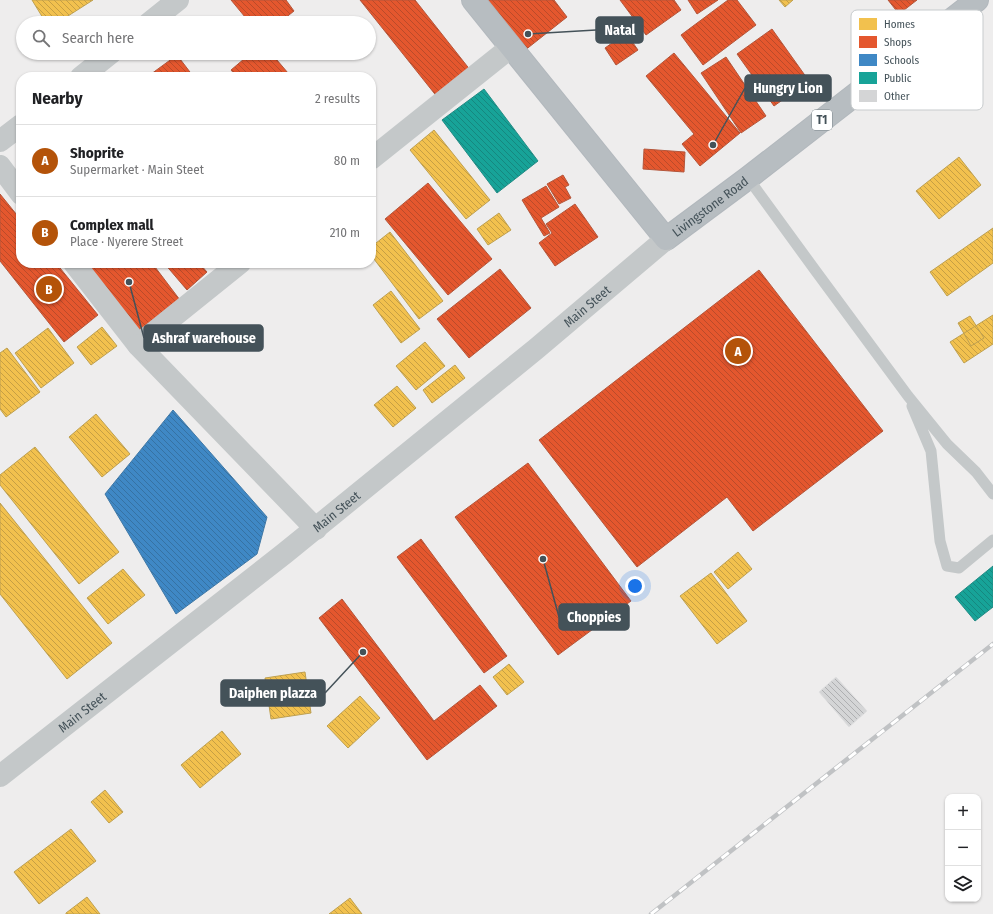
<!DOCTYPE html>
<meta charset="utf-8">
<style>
:root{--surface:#fff;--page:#f2f2f2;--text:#202124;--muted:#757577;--line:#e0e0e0;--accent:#b45309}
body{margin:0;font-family:"Fira Sans Condensed",sans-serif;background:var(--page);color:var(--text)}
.controls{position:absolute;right:12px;bottom:12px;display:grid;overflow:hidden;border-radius:8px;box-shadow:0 1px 3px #0004}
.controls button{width:36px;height:36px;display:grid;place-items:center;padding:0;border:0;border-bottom:1px solid var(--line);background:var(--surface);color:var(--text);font:20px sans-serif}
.you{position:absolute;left:635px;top:586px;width:14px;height:14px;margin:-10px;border:3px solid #fff;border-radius:50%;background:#1a73e8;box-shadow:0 0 0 6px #1a73e833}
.badge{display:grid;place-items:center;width:26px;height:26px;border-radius:50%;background:var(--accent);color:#fff;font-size:13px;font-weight:700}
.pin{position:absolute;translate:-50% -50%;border:2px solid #fff;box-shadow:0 1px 4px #0006}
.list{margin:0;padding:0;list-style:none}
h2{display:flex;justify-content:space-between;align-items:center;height:52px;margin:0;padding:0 16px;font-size:17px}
h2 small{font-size:13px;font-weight:400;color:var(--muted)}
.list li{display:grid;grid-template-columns:26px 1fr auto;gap:12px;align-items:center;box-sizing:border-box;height:72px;padding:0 16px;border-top:1px solid var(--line)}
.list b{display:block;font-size:15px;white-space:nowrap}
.list p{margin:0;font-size:13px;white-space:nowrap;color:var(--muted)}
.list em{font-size:13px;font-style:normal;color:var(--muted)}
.icon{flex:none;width:22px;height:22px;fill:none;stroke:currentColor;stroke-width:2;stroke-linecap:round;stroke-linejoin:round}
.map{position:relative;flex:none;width:993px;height:914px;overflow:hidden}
.search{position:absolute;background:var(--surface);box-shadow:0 1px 3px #0004;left:16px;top:16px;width:360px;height:44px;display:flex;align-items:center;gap:10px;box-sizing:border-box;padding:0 14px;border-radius:22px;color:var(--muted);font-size:15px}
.panel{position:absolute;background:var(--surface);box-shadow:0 1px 3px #0004;left:16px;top:72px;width:360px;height:196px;border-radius:16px}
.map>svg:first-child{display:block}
</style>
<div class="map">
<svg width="993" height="914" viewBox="0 0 993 914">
<defs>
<pattern id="homes-back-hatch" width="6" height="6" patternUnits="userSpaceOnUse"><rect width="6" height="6" fill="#f2c14e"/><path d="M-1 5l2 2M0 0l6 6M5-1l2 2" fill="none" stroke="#c69f44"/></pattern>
<pattern id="shops-back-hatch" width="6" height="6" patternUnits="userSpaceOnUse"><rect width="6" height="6" fill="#e4572e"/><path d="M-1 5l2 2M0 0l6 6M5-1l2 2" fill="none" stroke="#ba4b2a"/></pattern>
<pattern id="schools-back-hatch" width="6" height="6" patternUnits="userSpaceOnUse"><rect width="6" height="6" fill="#3f88c5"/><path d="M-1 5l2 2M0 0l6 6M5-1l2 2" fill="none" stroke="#3672a3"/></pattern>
<pattern id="public-back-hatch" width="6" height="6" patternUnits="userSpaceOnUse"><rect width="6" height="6" fill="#17a398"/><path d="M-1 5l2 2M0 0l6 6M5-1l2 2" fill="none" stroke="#16877f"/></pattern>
<pattern id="building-back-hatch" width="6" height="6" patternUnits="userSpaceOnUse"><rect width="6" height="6" fill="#d4d5d6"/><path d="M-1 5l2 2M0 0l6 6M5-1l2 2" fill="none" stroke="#aeafb1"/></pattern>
</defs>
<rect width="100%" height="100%" fill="#eeeded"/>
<path fill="url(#homes-back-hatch)" stroke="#bea051" d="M 32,0 L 93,0 L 57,23 L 46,23 Z
M 779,0 L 793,0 L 785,7 Z
M 434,130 L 490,200 L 466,219 L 410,150 Z
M 959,157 L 981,185 L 939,219 L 916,191 Z
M 499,213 L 511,230 L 488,245 L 477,229 Z
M 993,228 L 993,263 L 947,296 L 930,272 Z
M 390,232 L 443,301 L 419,319 L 371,255 L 371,247 Z
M 391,291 L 420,329 L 401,343 L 373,305 Z
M 993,315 L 993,344 L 964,363 L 950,342 Z
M 970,316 L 984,338 L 971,346 L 958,323 Z
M 102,327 L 117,346 L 91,365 L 77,347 Z
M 48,328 L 74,363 L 41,388 L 15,353 Z
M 425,342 L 445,366 L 416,390 L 396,366 Z
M 7,348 L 40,392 L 6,417 L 0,409 L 0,353 Z
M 455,365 L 465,378 L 432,403 L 423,390 Z
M 397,386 L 416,408 L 393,427 L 374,405 Z
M 96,414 L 130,454 L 102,477 L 69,437 Z
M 35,447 L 119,552 L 79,584 L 0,485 L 0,475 Z
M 0,503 L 112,643 L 67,679 L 0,594 Z
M 738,552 L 752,569 L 728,589 L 714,572 Z
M 123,569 L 145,595 L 108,624 L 87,598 Z
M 711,573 L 747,621 L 717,644 L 680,596 Z
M 509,664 L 524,682 L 507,695 L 493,677 Z
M 305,672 L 311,713 L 271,719 L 265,678 Z
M 360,696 L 380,718 L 348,748 L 327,726 Z
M 222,731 L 241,754 L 200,788 L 181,765 Z
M 105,790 L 123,812 L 109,823 L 91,802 Z
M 71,829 L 96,861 L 39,904 L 14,872 Z
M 87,897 L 100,914 L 66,914 L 66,913 Z
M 350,898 L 362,914 L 329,914 Z"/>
<path fill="url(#shops-back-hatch)" stroke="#b4563b" d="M 231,0 L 286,0 L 294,11 L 279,23 L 250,23 Z
M 360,0 L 415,0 L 471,71 L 438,98 Z
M 484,0 L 554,0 L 567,17 L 524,51 Z
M 620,0 L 674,0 L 681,10 L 646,35 Z
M 688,0 L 718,0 L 697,14 Z
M 728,0 L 737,0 L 756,25 L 703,65 L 681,35 Z
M 888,0 L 917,0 L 899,14 Z
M 772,29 L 809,81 L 774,106 L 737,54 Z
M 626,33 L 638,50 L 616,65 L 605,48 Z
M 251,53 L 271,53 L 288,73 L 284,77 L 237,77 L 231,70 Z
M 674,53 L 740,133 L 700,166 L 682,144 L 694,134 L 646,76 Z
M 177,55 L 193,76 L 192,77 L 147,77 Z
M 726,57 L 766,116 L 741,133 L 701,73 Z
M 644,149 L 685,152 L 684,172 L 643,169 Z
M 563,175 L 569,185 L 565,187 L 571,198 L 559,204 L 547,184 Z
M 428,183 L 492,259 L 448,295 L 385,219 Z
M 546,186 L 559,207 L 541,218 L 550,233 L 544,236 L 522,200 Z
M 0,194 L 21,220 L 21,263 L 56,263 L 98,315 L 64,342 L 0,261 Z
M 575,204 L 598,237 L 555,266 L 539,243 L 552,233 L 546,224 Z
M 77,263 L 152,263 L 180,300 L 131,336 Z
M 164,263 L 199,263 L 207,272 L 187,290 Z
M 500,269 L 531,308 L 469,358 L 437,319 Z
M 759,270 L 883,431 L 753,531 L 727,497 L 637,567 L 539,440 Z
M 528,463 L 631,601 L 558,655 L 455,517 Z
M 421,539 L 507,656 L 484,673 L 397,557 Z
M 342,599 L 434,721 L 480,685 L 497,706 L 427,760 L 319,618 Z"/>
<path fill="url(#schools-back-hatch)" stroke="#4078a5" d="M 173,410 L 267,517 L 257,554 L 176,614 L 105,494 Z"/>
<path fill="url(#public-back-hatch)" stroke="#248b85" d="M 484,89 L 538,161 L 497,193 L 442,120 Z
M 993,566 L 993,607 L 975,621 L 955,597 Z"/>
<path fill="url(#building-back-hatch)" stroke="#dfdfe0" d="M 836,677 L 867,711 L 849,727 L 819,692 Z"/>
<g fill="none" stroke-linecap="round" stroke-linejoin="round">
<g stroke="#b2b8bd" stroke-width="24">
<g id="highway">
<path id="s2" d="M 473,0 L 666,239 L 748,178 L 977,0"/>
</g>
</g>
<path stroke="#c4c8c9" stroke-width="11" d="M 748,178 L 815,270 L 908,396 L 947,444 L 976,472 L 993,494
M 912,406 L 931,451 L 940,541 L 947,566 L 959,568 L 993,540"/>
<g stroke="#c4c8c9" stroke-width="22">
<path d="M 149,23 L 178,0"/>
<path d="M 81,77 L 111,53"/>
<path d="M 0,141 L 21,125"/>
<path d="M 371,159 L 511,47"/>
<path d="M 0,166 L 21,194"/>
<path d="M 74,263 L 138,345 L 240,263"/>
<path d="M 138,345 L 316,529"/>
<path id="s1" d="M 0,776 L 285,553 L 536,349 L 666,239"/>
</g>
<use href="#highway" stroke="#b7bdc1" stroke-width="22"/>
<g stroke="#c0c2c4" stroke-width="4.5">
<path id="rail" d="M 651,914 L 993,644"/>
</g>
<use href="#rail" stroke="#fff" stroke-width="3" stroke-dasharray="9" stroke-linecap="butt"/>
</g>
<g text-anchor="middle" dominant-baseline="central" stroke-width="4" stroke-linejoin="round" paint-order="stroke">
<rect fill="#fff" stroke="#7c868b" stroke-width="1" x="812" y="110" width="20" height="20" rx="3"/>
<g font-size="12" font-weight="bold" fill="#445259">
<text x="822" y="120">T1</text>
</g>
<g font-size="13" fill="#445259" stroke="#fff">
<text stroke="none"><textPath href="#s2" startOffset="362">Livingstone Road</textPath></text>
<text stroke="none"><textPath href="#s1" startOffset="752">Main Steet</textPath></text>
<text stroke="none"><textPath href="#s1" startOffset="428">Main Steet</textPath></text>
<text stroke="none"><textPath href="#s1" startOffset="104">Main Steet</textPath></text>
</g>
</g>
<rect x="851" y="10" width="132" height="100" rx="6" fill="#fff" stroke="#c7cbcd" stroke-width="1"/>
<rect x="859" y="18" width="18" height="12" fill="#f2c14e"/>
<rect x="859" y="36" width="18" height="12" fill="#e4572e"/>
<rect x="859" y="54" width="18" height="12" fill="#3f88c5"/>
<rect x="859" y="72" width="18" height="12" fill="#17a398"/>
<rect x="859" y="90" width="18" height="12" fill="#d4d5d6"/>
<g font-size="11" fill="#445259">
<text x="884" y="28">Homes</text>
<text x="884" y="46">Shops</text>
<text x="884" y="64">Schools</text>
<text x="884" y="82">Public</text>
<text x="884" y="100">Other</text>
</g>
<path fill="none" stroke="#445259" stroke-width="1.5" d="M528 34L596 30M713 145L745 88M129 282L144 338M543 559L559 617M363 652L325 693"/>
<g fill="#445259" stroke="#fff" stroke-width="1.5">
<circle cx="528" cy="34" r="4"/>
<circle cx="713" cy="145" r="4"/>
<circle cx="129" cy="282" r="4"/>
<circle cx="543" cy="559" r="4"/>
<circle cx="363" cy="652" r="4"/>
</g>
<g fill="#445259" stroke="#445259" stroke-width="1.5">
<rect x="596" y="17" width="47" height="26" rx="4"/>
<rect x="745" y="75" width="86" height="26" rx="4"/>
<rect x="144" y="325" width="119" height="26" rx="4"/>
<rect x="559" y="604" width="70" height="26" rx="4"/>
<rect x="221" y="680" width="104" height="26" rx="4"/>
</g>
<g font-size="14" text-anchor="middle" font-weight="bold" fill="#fff">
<text x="620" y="35">Natal</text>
<text x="788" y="93">Hungry Lion</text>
<text x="204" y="343">Ashraf warehouse</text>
<text x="594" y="622">Choppies</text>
<text x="273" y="698">Daiphen plazza</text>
</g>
</svg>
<div class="controls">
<button>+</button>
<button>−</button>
<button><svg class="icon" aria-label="layers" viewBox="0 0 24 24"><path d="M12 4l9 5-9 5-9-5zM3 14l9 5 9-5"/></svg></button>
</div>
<div class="you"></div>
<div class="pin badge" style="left:738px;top:351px">A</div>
<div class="pin badge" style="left:49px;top:289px">B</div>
<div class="search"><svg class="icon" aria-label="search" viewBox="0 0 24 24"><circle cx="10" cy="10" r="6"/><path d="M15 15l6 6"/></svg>Search here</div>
<section class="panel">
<h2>Nearby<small>2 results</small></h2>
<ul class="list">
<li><span class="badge">A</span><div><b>Shoprite</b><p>Supermarket · Main Steet</p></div><em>80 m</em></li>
<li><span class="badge">B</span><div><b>Complex mall</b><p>Place · Nyerere Street</p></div><em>210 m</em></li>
</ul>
</section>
</div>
